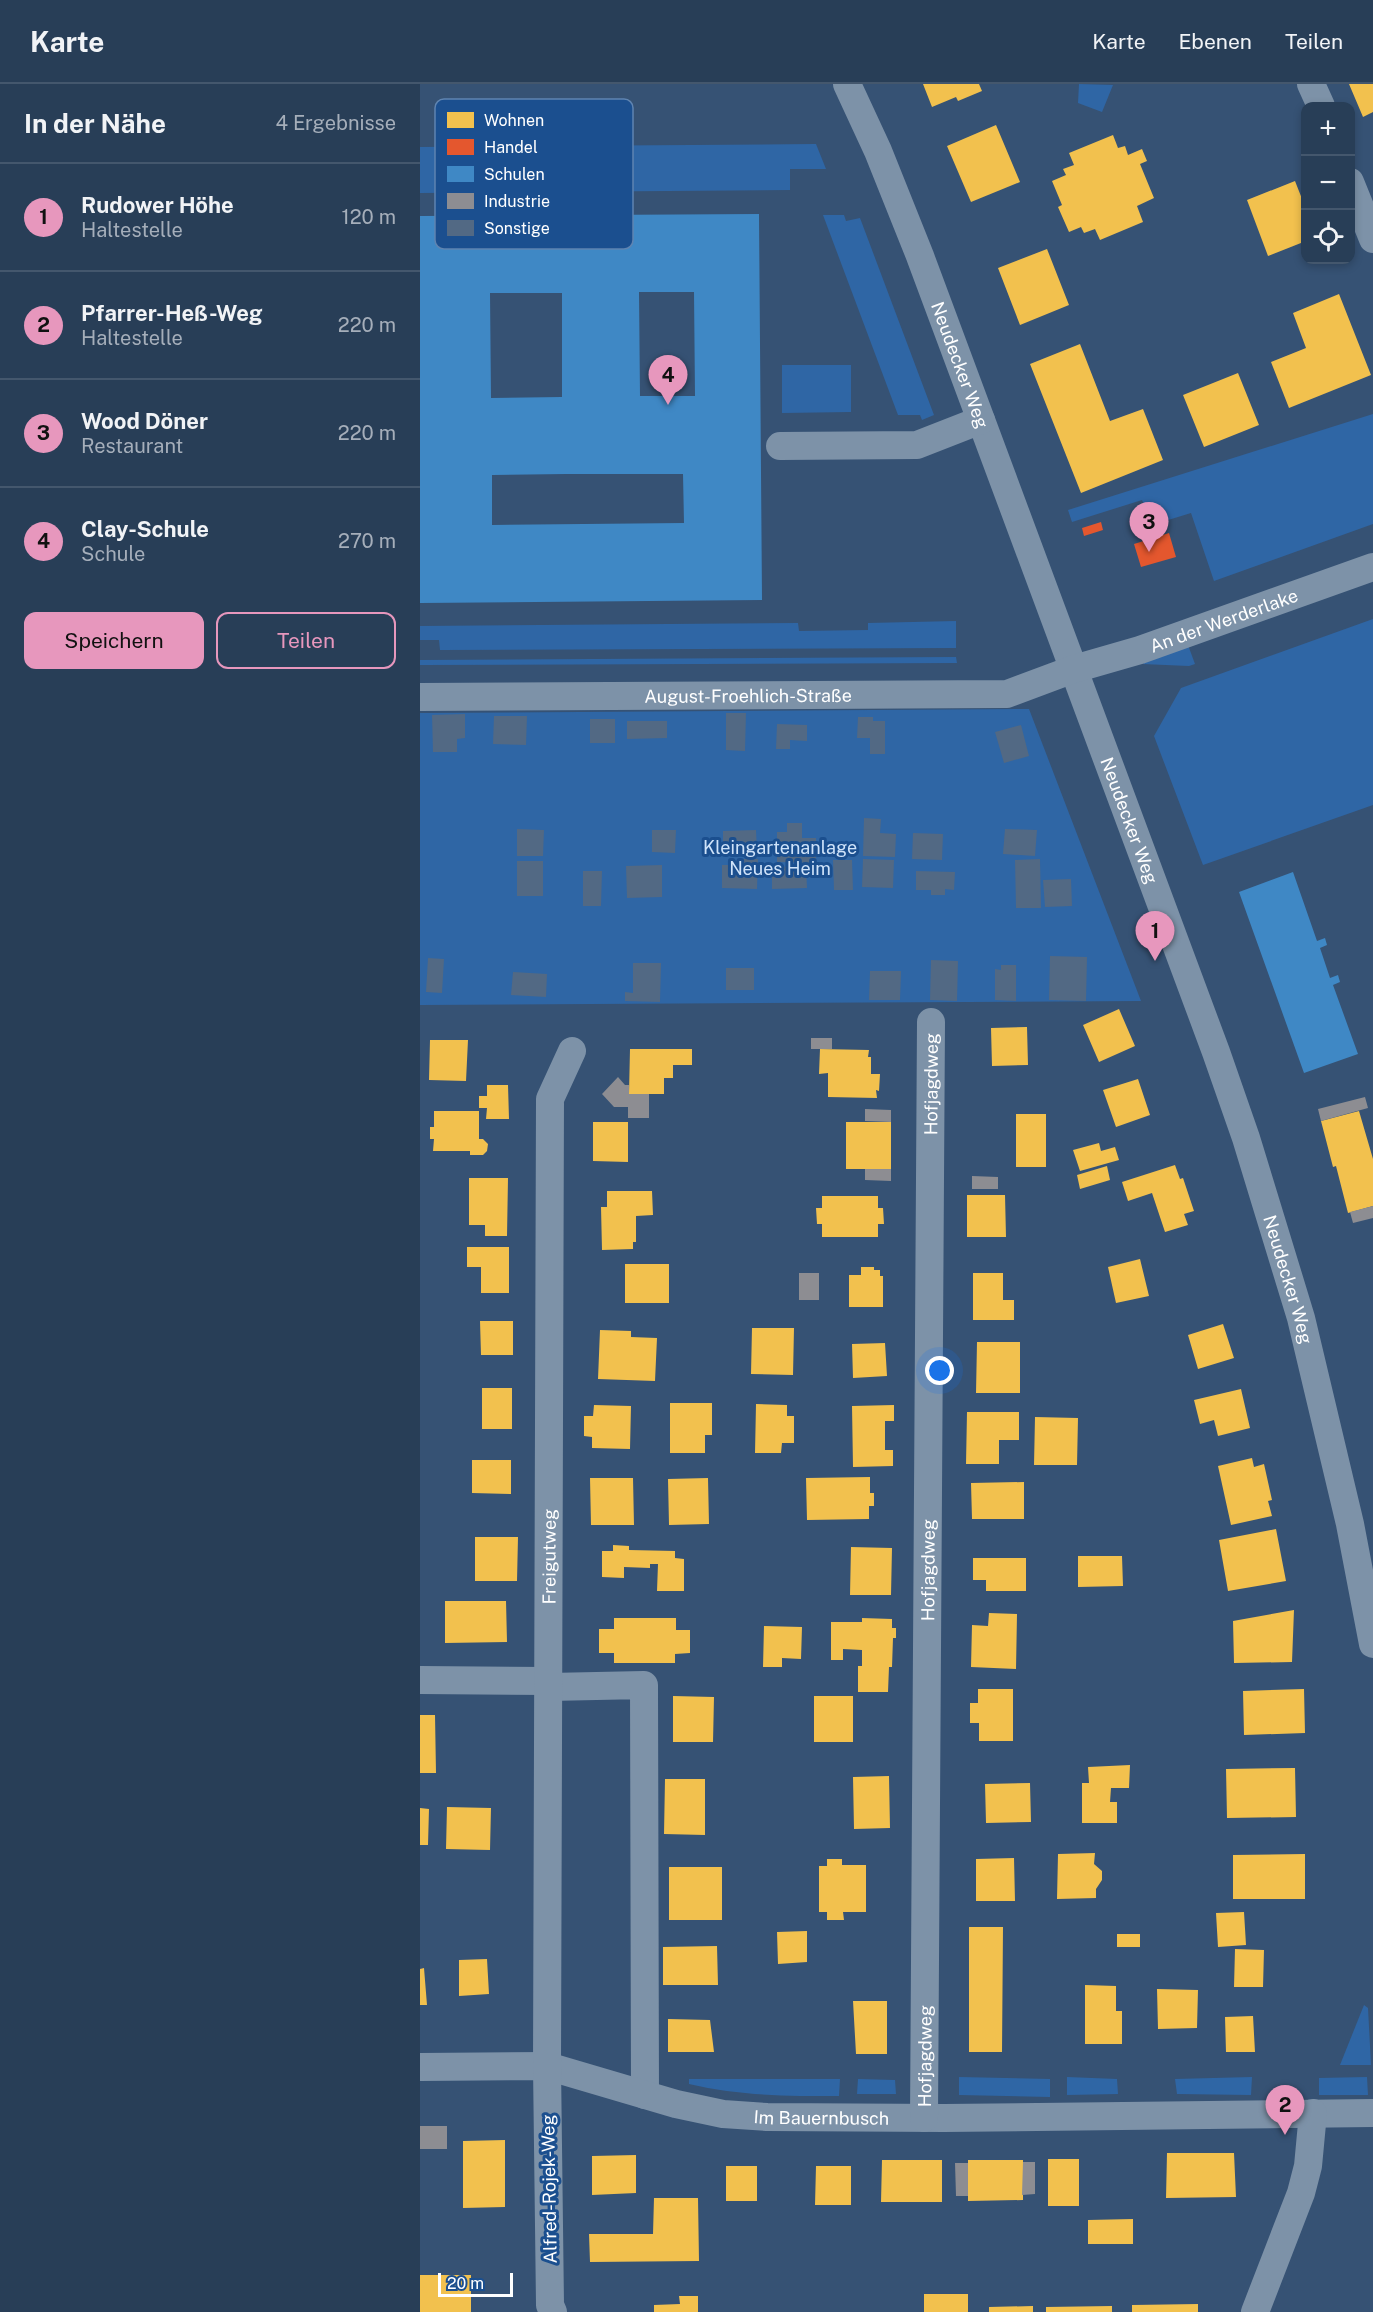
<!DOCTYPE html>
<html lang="de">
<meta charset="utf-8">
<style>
:root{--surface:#283e57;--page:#30455d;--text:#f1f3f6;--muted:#a5aeba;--line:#44576d;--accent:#e797bd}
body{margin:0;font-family:"Public Sans",sans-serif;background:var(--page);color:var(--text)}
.controls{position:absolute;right:18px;top:18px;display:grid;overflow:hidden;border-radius:12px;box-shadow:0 3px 9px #0003}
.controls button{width:54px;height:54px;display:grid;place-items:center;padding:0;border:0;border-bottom:2px solid var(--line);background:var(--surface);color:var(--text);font:30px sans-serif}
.scale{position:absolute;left:18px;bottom:15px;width:75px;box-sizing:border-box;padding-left:6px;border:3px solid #fff;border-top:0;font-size:16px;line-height:21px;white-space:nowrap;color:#fff;-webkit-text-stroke:4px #1b4f8f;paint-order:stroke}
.you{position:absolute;left:520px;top:1287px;width:21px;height:21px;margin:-15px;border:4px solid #fff;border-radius:50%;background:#1a73e8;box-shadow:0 0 0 9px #1a73e833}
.badge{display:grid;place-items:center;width:39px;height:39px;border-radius:50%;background:var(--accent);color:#111;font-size:20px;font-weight:700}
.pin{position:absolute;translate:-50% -50px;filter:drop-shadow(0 2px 3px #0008)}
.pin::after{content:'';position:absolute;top:32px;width:21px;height:18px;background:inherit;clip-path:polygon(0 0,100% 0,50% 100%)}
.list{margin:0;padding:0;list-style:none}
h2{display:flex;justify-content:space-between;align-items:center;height:78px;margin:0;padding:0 24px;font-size:26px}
h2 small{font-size:20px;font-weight:400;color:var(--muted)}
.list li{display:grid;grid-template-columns:39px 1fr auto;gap:18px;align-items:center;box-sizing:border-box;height:108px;padding:0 24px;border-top:2px solid var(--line)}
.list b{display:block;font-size:22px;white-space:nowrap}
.list p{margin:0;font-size:20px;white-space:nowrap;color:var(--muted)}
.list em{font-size:20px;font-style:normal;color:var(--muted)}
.actions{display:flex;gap:12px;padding:18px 24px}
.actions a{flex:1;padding:14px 0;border:2px solid var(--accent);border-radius:12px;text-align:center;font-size:21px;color:var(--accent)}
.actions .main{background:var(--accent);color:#111}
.icon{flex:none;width:33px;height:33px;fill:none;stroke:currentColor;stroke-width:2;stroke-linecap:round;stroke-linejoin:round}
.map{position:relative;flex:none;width:953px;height:2228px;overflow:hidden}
header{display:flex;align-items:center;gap:36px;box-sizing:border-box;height:84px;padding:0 30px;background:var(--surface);border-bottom:2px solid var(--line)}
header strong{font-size:28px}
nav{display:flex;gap:33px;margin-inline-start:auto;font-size:21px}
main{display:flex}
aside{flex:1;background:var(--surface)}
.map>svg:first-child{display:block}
</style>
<header>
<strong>Karte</strong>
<nav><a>Karte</a><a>Ebenen</a><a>Teilen</a></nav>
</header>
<main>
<aside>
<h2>In der Nähe<small>4 Ergebnisse</small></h2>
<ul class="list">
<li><span class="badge">1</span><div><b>Rudower Höhe</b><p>Haltestelle</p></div><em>120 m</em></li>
<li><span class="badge">2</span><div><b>Pfarrer-Heß-Weg</b><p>Haltestelle</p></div><em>220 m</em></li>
<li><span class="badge">3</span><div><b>Wood Döner</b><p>Restaurant</p></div><em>220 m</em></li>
<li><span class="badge">4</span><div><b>Clay-Schule</b><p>Schule</p></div><em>270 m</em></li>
</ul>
<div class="actions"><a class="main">Speichern</a><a>Teilen</a></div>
</aside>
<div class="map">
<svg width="953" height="2228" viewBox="0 0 953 2228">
<rect width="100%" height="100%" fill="#365274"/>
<path fill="#2f66a5" d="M 659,0 L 693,1 L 682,28 L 658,19 Z
M 396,60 L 406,85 L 370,85 L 370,106 L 0,109 L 0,63 Z
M 403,131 L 424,131 L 426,137 L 440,134 L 514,331 L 502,336 L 500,331 L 478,331 Z
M 362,281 L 431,281 L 431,328 L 362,329 Z
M 953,330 L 953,440 L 794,497 L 771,429 L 732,441 L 722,416 L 652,438 L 648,426 Z
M 953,535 L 953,721 L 783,781 L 734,652 L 761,604 Z
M 536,537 L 536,564 L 20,566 L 19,556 L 0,556 L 0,542 L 378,539 L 379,547 L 448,546 L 448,539 Z
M 768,561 L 775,580 L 769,582 L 722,580 Z
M 536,573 L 537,579 L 0,581 L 0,576 Z
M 609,625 L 721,917 L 0,921 L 0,629 Z
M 944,1921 L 948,1924 L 951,1981 L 920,1981 Z
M 539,1993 L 630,1995 L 630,2013 L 539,2011 Z
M 647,1993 L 697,1995 L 698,2010 L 647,2011 Z
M 832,1993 L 831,2011 L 757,2010 L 755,1995 Z
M 947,1993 L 948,2011 L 899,2011 L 899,1994 Z
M 269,1995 L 420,1995 L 419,2012 C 368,2012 319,2012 269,2000 Z
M 438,1995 L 475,1996 L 476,2010 L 437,2010 Z"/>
<path fill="#f2c14e" d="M 503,0 L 559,0 L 562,7 L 538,17 L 536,13 L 512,23 Z
M 929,0 L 953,0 L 953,28 L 943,33 Z
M 576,41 L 600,98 L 551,118 L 527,62 Z
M 693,51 L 698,64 L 705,62 L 708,71 L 722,65 L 727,77 L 720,80 L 734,114 L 717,122 L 723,138 L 680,156 L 675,145 L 664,149 L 661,143 L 649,148 L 638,123 L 642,121 L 632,97 L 646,91 L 643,85 L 654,81 L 649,69 Z
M 875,97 L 886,125 L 886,157 L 848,172 L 827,116 Z
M 627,165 L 649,221 L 600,241 L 578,184 Z
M 919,210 L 951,291 L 869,324 L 851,278 L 886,264 L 873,229 Z
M 660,260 L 690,337 L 723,325 L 743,376 L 661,409 L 610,280 Z
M 818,289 L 839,341 L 784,363 L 763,311 Z
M 699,925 L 715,962 L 679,978 L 663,941 Z
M 607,943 L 608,981 L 572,982 L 571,944 Z
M 10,956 L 48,956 L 46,997 L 9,996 Z
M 210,965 L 272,965 L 272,981 L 253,981 L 253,994 L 244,994 L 244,1010 L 209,1010 Z
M 400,965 L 449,966 L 448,973 L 451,973 L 451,990 L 460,990 L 459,1007 L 456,1006 L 457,1014 L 408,1013 L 408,989 L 399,990 Z
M 718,995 L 730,1031 L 696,1043 L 683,1006 Z
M 67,1001 L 88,1001 L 89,1035 L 66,1035 L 67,1024 L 59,1024 L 59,1012 L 67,1012 Z
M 14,1027 L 59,1027 L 59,1055 L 63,1055 L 68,1060 L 67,1067 L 63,1071 L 50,1071 L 50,1067 L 13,1067 L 14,1055 L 10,1055 L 10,1043 L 14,1043 Z
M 939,1027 L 953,1075 L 953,1122 L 928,1129 L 916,1082 L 913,1083 L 901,1037 Z
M 596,1030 L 626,1030 L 626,1083 L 596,1083 Z
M 173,1038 L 208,1038 L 208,1078 L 173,1077 Z
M 426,1038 L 471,1038 L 471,1085 L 426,1085 Z
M 679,1059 L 681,1067 L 695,1063 L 699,1076 L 660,1087 L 653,1066 Z
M 755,1081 L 760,1095 L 763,1094 L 774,1127 L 764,1130 L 768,1141 L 745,1148 L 732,1109 L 708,1117 L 702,1098 Z
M 687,1082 L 690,1096 L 660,1105 L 657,1091 Z
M 49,1094 L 88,1094 L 87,1152 L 65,1152 L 65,1141 L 49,1141 Z
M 187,1107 L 232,1107 L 233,1131 L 216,1132 L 216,1158 L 213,1158 L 213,1165 L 182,1166 L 181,1123 L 187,1123 Z
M 547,1111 L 585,1111 L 586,1153 L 547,1153 Z
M 402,1112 L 458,1112 L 458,1124 L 463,1124 L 464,1140 L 458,1140 L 458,1153 L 402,1153 L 402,1140 L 397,1140 L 396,1124 L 402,1124 Z
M 47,1163 L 89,1163 L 89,1209 L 61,1209 L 61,1183 L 47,1183 Z
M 720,1175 L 729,1212 L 696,1219 L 688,1183 Z
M 205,1180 L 249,1180 L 249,1219 L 205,1219 Z
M 441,1183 L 454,1183 L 454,1186 L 460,1186 L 460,1192 L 463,1192 L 463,1223 L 429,1223 L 429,1191 L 441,1191 Z
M 553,1189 L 583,1189 L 583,1216 L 594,1216 L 594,1236 L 553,1236 Z
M 60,1237 L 93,1237 L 93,1271 L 61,1271 Z
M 803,1240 L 814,1274 L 778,1285 L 768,1251 Z
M 332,1244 L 374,1244 L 373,1291 L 331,1290 Z
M 180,1246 L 211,1247 L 211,1253 L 237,1254 L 235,1297 L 178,1295 Z
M 557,1258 L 600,1258 L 600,1309 L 556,1309 Z
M 465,1259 L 467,1292 L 433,1294 L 432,1260 Z
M 62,1304 L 92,1304 L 92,1345 L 62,1345 Z
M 821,1305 L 830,1344 L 798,1352 L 794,1336 L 780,1340 L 774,1316 Z
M 250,1319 L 292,1319 L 292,1351 L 285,1351 L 285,1369 L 250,1369 Z
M 336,1320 L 367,1321 L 367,1332 L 374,1332 L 374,1359 L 362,1359 L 361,1369 L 335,1369 Z
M 174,1321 L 211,1322 L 210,1365 L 172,1364 L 172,1353 L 164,1352 L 164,1332 L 173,1332 Z
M 474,1321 L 474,1337 L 465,1337 L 465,1366 L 473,1366 L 473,1382 L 433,1383 L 432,1322 Z
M 547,1328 L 599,1328 L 599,1356 L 579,1356 L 579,1380 L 546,1380 Z
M 615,1333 L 658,1334 L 657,1381 L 614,1381 Z
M 832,1374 L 834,1383 L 844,1380 L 852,1416 L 848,1417 L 852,1432 L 811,1441 L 798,1382 Z
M 52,1376 L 91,1376 L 91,1410 L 52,1409 Z
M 450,1393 L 450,1409 L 454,1409 L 454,1422 L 449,1422 L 449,1435 L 387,1436 L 386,1394 Z
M 170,1394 L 213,1394 L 214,1441 L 171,1441 Z
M 288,1394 L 289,1440 L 249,1441 L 248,1395 Z
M 604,1398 L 604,1435 L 552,1435 L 551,1399 Z
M 856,1445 L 866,1497 L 808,1507 L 799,1456 Z
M 55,1453 L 98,1453 L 97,1497 L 55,1497 Z
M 193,1461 L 209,1462 L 209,1466 L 255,1467 L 255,1474 L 264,1475 L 264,1507 L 237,1507 L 238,1480 L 230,1480 L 230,1484 L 204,1483 L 204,1494 L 182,1493 L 182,1467 L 193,1467 Z
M 431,1463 L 472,1464 L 471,1511 L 430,1511 Z
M 658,1472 L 702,1472 L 703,1502 L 658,1503 Z
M 553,1474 L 606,1474 L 606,1507 L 566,1507 L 566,1496 L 553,1496 Z
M 25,1517 L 86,1517 L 87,1558 L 25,1559 Z
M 874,1526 L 872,1578 L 814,1579 L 813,1537 Z
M 569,1529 L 597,1530 L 596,1585 L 551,1583 L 552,1541 L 568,1542 Z
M 194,1534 L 256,1534 L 256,1546 L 270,1546 L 270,1569 L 255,1570 L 255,1579 L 194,1579 L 194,1569 L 179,1569 L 179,1545 L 194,1545 Z
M 442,1534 L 472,1535 L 472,1544 L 476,1544 L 476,1554 L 473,1554 L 472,1583 L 469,1583 L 468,1608 L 438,1608 L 438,1582 L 442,1582 L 442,1566 L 423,1565 L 423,1576 L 411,1576 L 411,1538 L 442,1538 Z
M 344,1542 L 382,1543 L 381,1575 L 362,1574 L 362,1583 L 343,1583 Z
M 558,1605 L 593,1605 L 593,1657 L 559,1657 L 559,1639 L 550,1639 L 550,1619 L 558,1619 Z
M 884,1605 L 885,1649 L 824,1651 L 823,1607 Z
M 253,1612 L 294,1613 L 293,1658 L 253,1658 Z
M 394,1612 L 433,1612 L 433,1658 L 394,1658 Z
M 0,1631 L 15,1631 L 16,1689 L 0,1689 Z
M 710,1681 L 709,1704 L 691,1704 L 690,1718 L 697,1718 L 697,1739 L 662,1739 L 662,1699 L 669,1699 L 668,1683 Z
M 875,1684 L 876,1733 L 807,1734 L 806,1685 Z
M 469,1692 L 470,1744 L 434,1745 L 433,1693 Z
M 245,1695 L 285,1695 L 285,1751 L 244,1750 Z
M 610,1699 L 611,1738 L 566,1739 L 565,1700 Z
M 27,1723 L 71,1724 L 70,1766 L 26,1765 Z
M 0,1724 L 9,1725 L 8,1761 L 0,1761 Z
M 675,1769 L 674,1780 L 682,1787 L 682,1796 L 676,1805 L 676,1814 L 637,1815 L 638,1770 Z
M 885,1770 L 885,1815 L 813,1815 L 813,1771 Z
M 594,1774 L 595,1817 L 556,1817 L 556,1775 Z
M 407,1775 L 422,1775 L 422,1781 L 446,1781 L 446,1828 L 423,1828 L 424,1836 L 407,1836 L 407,1828 L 399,1828 L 399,1782 L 407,1782 Z
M 249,1783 L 302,1783 L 302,1836 L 249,1836 Z
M 824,1828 L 826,1861 L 798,1863 L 796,1829 Z
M 549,1843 L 583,1843 L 582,1968 L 549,1968 Z
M 387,1847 L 387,1878 L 358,1880 L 357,1848 Z
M 697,1850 L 720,1850 L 720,1863 L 697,1863 Z
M 297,1862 L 298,1901 L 243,1901 L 243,1863 Z
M 815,1865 L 844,1866 L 843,1903 L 814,1903 Z
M 67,1875 L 69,1910 L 39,1912 L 39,1876 Z
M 4,1884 L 7,1921 L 0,1921 L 0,1885 Z
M 665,1901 L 696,1902 L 696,1927 L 702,1927 L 702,1960 L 665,1960 Z
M 737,1905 L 778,1906 L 777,1944 L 738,1945 Z
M 433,1917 L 467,1917 L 467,1970 L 436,1970 Z
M 833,1932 L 835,1968 L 806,1968 L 805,1933 Z
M 248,1935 L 290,1936 L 294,1968 L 248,1968 Z
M 85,2056 L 85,2123 L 43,2124 L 43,2057 Z
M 747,2069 L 814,2069 L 816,2113 L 746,2114 Z
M 216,2071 L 216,2109 L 172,2111 L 172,2072 Z
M 628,2075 L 659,2075 L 659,2122 L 628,2122 Z
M 462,2076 L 522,2076 L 522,2118 L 461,2118 Z
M 548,2076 L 603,2076 L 603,2116 L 548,2117 Z
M 306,2082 L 337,2082 L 337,2117 L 306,2117 Z
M 396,2082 L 431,2082 L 431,2121 L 395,2121 Z
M 234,2114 L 278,2114 L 279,2177 L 170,2178 L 169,2150 L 233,2150 Z
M 713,2135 L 713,2160 L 668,2160 L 668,2136 Z
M 0,2191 L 51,2191 L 51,2228 L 0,2228 Z
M 504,2210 L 548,2210 L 548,2228 L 504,2228 Z
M 259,2212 L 278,2212 L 278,2228 L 234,2228 L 234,2221 L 260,2220 Z
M 778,2220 L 778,2228 L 712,2228 L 712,2221 Z
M 613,2222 L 613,2228 L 569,2228 L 569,2223 Z
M 692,2222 L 692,2228 L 626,2228 L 626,2223 Z"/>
<path fill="#e4572e" d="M 681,438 L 683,446 L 664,452 L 662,444 Z
M 749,449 L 756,473 L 721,483 L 714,460 Z"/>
<path fill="#3f88c5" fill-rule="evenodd" d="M 339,130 L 342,516 L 0,519 L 0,132 ZM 219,208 L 274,208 L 275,312 L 220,312 ZM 70,209 L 142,209 L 142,313 L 71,314 ZM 146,390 L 263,390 L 264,439 L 72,441 L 72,391 Z
M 873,788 L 897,857 L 905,854 L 907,861 L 900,864 L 910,894 L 918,891 L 920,898 L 913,901 L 938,970 L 884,989 L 819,808 Z"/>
<path fill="#8d8d92" d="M 391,954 L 412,954 L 412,965 L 391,965 Z
M 198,993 L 205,1001 L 209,1001 L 209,1010 L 229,1010 L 229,1034 L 208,1034 L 208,1023 L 194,1023 L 182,1010 Z
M 945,1013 L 948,1024 L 901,1037 L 898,1025 Z
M 445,1025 L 471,1026 L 471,1038 L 445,1037 Z
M 445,1085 L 471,1085 L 471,1097 L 445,1096 Z
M 552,1092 L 578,1093 L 578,1105 L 552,1105 Z
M 953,1122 L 953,1134 L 933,1139 L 930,1128 Z
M 379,1189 L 399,1189 L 399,1216 L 379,1216 Z
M 0,2042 L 27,2042 L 27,2065 L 0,2065 Z
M 603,2078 L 615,2078 L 615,2110 L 602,2111 Z
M 535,2079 L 548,2079 L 548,2112 L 536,2112 Z"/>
<path fill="#526984" d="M 306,629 L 326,629 L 325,667 L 306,666 Z
M 45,630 L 45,654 L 37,655 L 37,668 L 13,668 L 12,631 Z
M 74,632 L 107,632 L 106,661 L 73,660 Z
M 438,633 L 453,633 L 453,637 L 465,637 L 465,670 L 450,670 L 450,654 L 437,654 Z
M 170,635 L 195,635 L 195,659 L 170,659 Z
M 207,637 L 247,637 L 247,654 L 207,655 Z
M 357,640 L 387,641 L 387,657 L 370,656 L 370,665 L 356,665 Z
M 601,641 L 609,672 L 584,679 L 575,648 Z
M 444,734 L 461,735 L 460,749 L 476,750 L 475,773 L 443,772 Z
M 367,739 L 382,739 L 382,754 L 396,754 L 396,779 L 357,778 L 357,748 L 367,748 Z
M 97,745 L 124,746 L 123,772 L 97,772 Z
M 585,745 L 617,746 L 615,772 L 583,770 Z
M 232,746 L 256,746 L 255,769 L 232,768 Z
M 336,746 L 337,767 L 303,768 L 303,747 Z
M 493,749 L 523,750 L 522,776 L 492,775 Z
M 322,775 L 338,775 L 337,805 L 302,804 L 302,781 L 322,781 Z
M 443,775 L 474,776 L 473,804 L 442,803 Z
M 620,775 L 621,824 L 596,824 L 595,776 Z
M 413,776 L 432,776 L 433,806 L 414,806 Z
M 97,777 L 123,777 L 123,812 L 97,812 Z
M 242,781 L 242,813 L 207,814 L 206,782 Z
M 386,782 L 387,804 L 352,805 L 352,783 Z
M 163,787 L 182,787 L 181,822 L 163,822 Z
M 496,787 L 535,788 L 534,806 L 525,805 L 525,811 L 511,811 L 511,806 L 496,806 Z
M 651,795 L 652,822 L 625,823 L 623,796 Z
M 630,872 L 667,873 L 666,917 L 629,916 Z
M 8,874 L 24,875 L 22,909 L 6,908 Z
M 511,876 L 538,877 L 537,917 L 510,916 Z
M 213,879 L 241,879 L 240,918 L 205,917 L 205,908 L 213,909 Z
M 581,881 L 596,881 L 596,917 L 575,916 L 575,885 L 581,886 Z
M 306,884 L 334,884 L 334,906 L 306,906 Z
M 450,887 L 481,887 L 480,916 L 449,916 Z
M 93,888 L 127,890 L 126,913 L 91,911 Z"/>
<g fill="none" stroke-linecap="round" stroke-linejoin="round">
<g stroke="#7d92a8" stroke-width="28">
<path id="s1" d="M 427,0 L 458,67 L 500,172 L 796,968 L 826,1054 L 881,1234 L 930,1440 L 953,1560"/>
<path d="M 891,0 L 901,22"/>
<path d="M 930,98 L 953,155"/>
<path d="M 360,362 L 497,361 L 561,336"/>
<path id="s2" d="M 0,613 L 587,610 L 654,585 L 720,566 L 953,483"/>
<path d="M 0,1596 L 128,1597"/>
<path d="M 129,1603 L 224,1601 L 225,2011"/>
<path id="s3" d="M 0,1983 L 127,1982 L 256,2020 L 303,2030 L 347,2033 L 524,2034 L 953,2029"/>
<path id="s4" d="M 504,2034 L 511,938"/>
<path id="s5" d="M 133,2228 L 130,2221 L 127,1982 L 130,1015 L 152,967"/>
<path d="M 835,2228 L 881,2109 L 888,2082 L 893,2029"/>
</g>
</g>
<g text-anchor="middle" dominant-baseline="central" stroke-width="6" stroke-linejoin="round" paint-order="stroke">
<g font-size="18" fill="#fff" stroke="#1b4f8f">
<text stroke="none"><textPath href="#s1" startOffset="303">Neudecker Weg</textPath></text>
<text stroke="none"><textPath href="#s2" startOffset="816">An der Werderlake</textPath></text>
<text stroke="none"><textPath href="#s2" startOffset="328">August-Froehlich-Straße</textPath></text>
<text stroke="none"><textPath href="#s1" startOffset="789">Neudecker Weg</textPath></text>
<text stroke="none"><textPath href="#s4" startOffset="1034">Hofjagdweg</textPath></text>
<text stroke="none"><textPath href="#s1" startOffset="1275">Neudecker Weg</textPath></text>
<text stroke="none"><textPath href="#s5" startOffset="756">Freigutweg</textPath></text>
<text stroke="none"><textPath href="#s4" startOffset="548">Hofjagdweg</textPath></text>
<text stroke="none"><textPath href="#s4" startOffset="62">Hofjagdweg</textPath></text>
<text stroke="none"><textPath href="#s3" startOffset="408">Im Bauernbusch</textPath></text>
<text transform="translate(129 2105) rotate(-91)">Alfred-Rojek-Weg</text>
</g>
<g font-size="18" fill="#cfe3fa" stroke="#1b4f8f">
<text x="360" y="763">Kleingartenanlage<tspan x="360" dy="21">Neues Heim</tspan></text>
</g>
</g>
<rect x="15" y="15" width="198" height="150" rx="9" fill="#1b4f8f" stroke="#5f84b1" stroke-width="1.5"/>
<rect x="27" y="28" width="27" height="16" fill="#f2c14e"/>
<rect x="27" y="55" width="27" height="16" fill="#e4572e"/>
<rect x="27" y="82" width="27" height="16" fill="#3f88c5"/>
<rect x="27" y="109" width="27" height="16" fill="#8d8d92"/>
<rect x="27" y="136" width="27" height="16" fill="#526984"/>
<g font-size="16" fill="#fff">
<text x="64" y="42">Wohnen</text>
<text x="64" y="69">Handel</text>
<text x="64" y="96">Schulen</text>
<text x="64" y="123">Industrie</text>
<text x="64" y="150">Sonstige</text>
</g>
</svg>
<div class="controls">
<button>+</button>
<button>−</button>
<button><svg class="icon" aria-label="locate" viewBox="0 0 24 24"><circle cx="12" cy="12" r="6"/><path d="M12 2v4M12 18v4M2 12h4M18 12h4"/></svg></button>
</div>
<div class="scale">20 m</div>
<div class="you"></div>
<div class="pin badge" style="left:735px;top:877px">1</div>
<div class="pin badge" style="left:865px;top:2051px">2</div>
<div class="pin badge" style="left:729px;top:468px">3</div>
<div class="pin badge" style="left:248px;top:321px">4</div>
</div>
</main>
